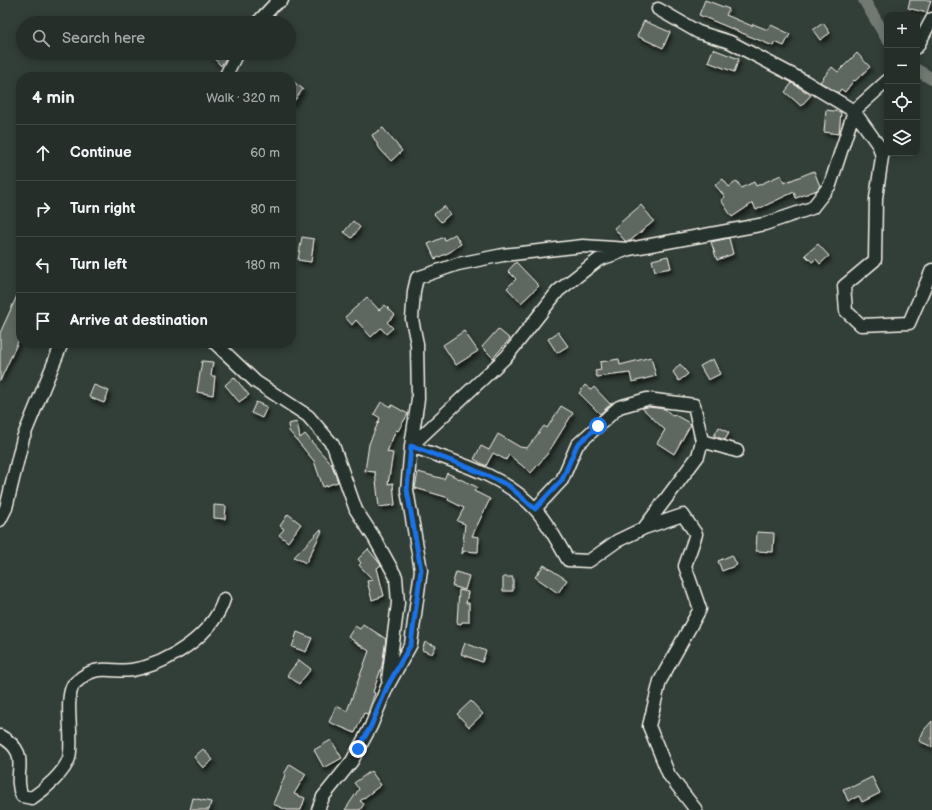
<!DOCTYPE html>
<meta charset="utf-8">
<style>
:root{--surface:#262e2a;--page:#2e3632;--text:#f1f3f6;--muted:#a4a8a8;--line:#424a47}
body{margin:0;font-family:"Balsamiq Sans",sans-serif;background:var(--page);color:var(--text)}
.controls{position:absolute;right:12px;top:12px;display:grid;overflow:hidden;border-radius:8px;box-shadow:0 2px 10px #0003}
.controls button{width:36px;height:36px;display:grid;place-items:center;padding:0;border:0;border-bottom:1px solid var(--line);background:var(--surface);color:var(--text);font:20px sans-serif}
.stop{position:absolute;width:12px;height:12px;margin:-9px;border:3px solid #1a73e8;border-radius:50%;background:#fff}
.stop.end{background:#1a73e8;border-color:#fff;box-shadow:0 1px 4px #0008}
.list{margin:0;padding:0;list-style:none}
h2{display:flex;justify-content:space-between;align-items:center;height:52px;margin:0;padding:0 16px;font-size:17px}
h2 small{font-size:13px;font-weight:400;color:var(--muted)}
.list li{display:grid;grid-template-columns:26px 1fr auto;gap:12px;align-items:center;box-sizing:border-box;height:56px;padding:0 16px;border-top:1px solid var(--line)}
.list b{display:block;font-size:15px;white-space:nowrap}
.list em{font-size:13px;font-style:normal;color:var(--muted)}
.icon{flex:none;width:22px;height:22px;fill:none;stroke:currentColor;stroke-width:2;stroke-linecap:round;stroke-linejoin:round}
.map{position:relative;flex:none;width:932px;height:810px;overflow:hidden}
.search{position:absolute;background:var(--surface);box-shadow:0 2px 10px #0003;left:16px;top:16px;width:280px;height:44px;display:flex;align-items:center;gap:10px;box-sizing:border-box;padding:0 14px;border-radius:22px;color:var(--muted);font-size:15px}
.panel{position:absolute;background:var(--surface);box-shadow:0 2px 10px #0003;left:16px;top:72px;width:280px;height:276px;border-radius:16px}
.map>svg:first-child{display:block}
</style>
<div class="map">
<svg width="932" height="810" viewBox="0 0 932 810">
<defs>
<filter id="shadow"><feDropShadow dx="2" dy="3.5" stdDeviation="2" flood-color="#0009"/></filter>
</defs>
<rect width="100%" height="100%" fill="#323e38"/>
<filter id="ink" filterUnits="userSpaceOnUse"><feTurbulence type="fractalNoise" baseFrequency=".025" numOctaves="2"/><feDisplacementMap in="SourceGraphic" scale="8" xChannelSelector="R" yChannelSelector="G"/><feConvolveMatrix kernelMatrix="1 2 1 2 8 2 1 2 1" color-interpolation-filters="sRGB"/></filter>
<g filter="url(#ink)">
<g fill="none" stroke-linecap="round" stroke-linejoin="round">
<path stroke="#727972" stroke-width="12" d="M 864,0 L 887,39
M 917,70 L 932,79"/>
</g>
<path fill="#5f6861" stroke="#f4f1e8" filter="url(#shadow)" d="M 705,0 L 729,9 L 726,15 L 752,26 L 753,24 L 768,30 L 771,25 L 790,34 L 784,46 L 775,42 L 773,46 L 699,15 Z
M 910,0 L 931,0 L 927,13 L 908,8 Z
M 644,21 L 670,32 L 663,48 L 637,36 Z
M 823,23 L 830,33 L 820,40 L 813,30 Z
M 713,49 L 739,59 L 734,72 L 708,62 Z
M 209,53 L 229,53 L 221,66 Z
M 857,53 L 870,67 L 855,81 L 854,80 L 845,92 L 841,89 L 838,93 L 820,82 L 832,67 L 838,72 Z
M 291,80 L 303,89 L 291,105 Z
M 792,83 L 811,95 L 801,106 L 785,92 Z
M 826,110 L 841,112 L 839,134 L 824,132 Z
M 383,128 L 402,151 L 391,161 L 380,149 L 372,135 Z
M 814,171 L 820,186 L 817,190 L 796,198 L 794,192 L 756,210 L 753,203 L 732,217 L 721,200 L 725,197 L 715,185 L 723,179 L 729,187 L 737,181 L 741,188 L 754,182 L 756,186 L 781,175 L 784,183 Z
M 641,205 L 654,221 L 630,241 L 625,241 L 614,228 Z
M 444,206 L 450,214 L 441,222 L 434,214 Z
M 353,221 L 360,227 L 352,238 L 344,232 Z
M 455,234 L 461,244 L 450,252 L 435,259 L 428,244 L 444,237 L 445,240 Z
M 302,237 L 314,239 L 311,262 L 298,260 Z
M 729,238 L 733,254 L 717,260 L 711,242 Z
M 818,244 L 829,256 L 820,264 L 816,259 L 812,262 L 805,255 Z
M 668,256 L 671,268 L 655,271 L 652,260 Z
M 516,262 L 539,286 L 521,303 L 507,288 L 516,279 L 508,271 Z
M 21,287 L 21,335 L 0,381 L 0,333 Z
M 367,297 L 379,310 L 385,305 L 395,315 L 387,322 L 393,328 L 386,334 L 381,328 L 371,337 L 356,320 L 352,325 L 345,317 Z
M 498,329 L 510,339 L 493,358 L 482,347 Z
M 464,331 L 478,351 L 456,365 L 443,345 Z
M 558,332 L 568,346 L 557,353 L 548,339 Z
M 651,357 L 656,376 L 632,382 L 630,373 L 597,377 L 595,371 L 601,370 L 600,362 L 619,359 L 620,365 Z
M 713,359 L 720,374 L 708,380 L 700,366 Z
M 202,361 L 213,362 L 211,376 L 215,376 L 213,395 L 197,392 Z
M 680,364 L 688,374 L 679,381 L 673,372 Z
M 234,377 L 249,395 L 239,402 L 225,385 Z
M 94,385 L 109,391 L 104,403 L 89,397 Z
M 585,385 L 591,390 L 594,387 L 610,404 L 613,402 L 600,414 L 579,393 Z
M 256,402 L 267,407 L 262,418 L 251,413 Z
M 381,402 L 391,407 L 392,405 L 408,414 L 398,431 L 396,430 L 387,452 L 393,453 L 388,484 L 393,483 L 395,505 L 379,507 L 375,472 L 365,471 L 369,444 L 380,418 L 374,414 Z
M 561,406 L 573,413 L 548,453 L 531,473 L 509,455 L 506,460 L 493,453 L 486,466 L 474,459 L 481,446 L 489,450 L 498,434 L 520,447 L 527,448 L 544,426 L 547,428 Z
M 648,407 L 665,409 L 673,416 L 675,415 L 691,424 L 674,454 L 657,443 L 665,430 L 642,408 Z
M 297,422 L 300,438 L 305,434 L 332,465 L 338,482 L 323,487 L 314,461 L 289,431 L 288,424 Z
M 719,427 L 729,433 L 725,440 L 714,436 Z
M 418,472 L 444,479 L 447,473 L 477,487 L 474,491 L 490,499 L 472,536 L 479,537 L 478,552 L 464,551 L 462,554 L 465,524 L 457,521 L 464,508 L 448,500 L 449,498 L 415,488 Z
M 214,505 L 226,506 L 225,519 L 214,518 Z
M 288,514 L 301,524 L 288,542 L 279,535 L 284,529 L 280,526 Z
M 320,530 L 322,531 L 306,563 L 294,557 Z
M 757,532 L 774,533 L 773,552 L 756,551 Z
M 368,549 L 381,565 L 377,568 L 384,596 L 372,600 L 367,581 L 373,580 L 359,565 L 361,563 L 358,559 Z
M 732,555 L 737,565 L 722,571 L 718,561 Z
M 544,565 L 567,580 L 558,593 L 535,577 Z
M 456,572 L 469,576 L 465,590 L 452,586 Z
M 503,577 L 513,577 L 513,591 L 503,591 Z
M 459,590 L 468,592 L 466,603 L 469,603 L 469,622 L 462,622 L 461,624 L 457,623 Z
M 363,624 L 386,639 L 382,666 L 373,692 L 375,693 L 368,713 L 368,714 L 364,713 L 355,733 L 329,722 L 336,706 L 347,711 L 369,651 L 348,637 L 355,626 L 360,629 Z
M 297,632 L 312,638 L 306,652 L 292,647 Z
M 425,642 L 436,646 L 432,654 L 422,650 Z
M 465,643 L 486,651 L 482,662 L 461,654 Z
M 299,660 L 311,669 L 299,684 L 287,675 Z
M 471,701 L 483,714 L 469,727 L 457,714 Z
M 932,721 L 932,747 L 919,741 L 924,730 Z
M 331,740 L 342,758 L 324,768 L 314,750 Z
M 203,749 L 213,760 L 203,768 L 194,757 Z
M 290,764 L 306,774 L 294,794 L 305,798 L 301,810 L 287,810 L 273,804 L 285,775 L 284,774 Z
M 371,771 L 381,785 L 360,801 L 364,804 L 360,810 L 345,810 L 359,789 L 354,783 Z
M 872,777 L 880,793 L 862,802 L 859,796 L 848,801 L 843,789 L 851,786 L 852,787 Z
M 193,798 L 211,802 L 209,810 L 190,810 Z"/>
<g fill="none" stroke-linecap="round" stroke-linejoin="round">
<g stroke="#f4f1e8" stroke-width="15">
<path id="minor" d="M 658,9 L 698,32 L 730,42 L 804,81 L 854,111 L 879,146 L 882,157 L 876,198 L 875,260 L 844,286 L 846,311 L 861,325 L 909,323 L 932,270
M 257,23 L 274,5 L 282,0
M 917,47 L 932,19
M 225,77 L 237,53
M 629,249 L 583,246 L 503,255 L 458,264 L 417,278 L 414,291 L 412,319 L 417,344 L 418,399 L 411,446 C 454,462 503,474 535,509 C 548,523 558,543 568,560 L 589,561 L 617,541 L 644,528 L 683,515 L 696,534 L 685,566 L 700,609 L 660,681 L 649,726 L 669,775 L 696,810
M 215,343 L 256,382 L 308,416 L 333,445 L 356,510 L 375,539 L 396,577 L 398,603 L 388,680
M 535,509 L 562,480 L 577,445 L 619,407 L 647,399 L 694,405 L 702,441 L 737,451
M 0,520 L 6,508 L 23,438 L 62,343
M 644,528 L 698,456 L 702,441
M 0,736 C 34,754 11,772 22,796 L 32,798 C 44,790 65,772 69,758 C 74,738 64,702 73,685 C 75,683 80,679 82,677 C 100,664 115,673 132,670 C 168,664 213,635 224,599
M 318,810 L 323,797 L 352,761 L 371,726 L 387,687 L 411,644 L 421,570 L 407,490 L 411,446 L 507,356 L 558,291 L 598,260 L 629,249 L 765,224 L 812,208 L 830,185 L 854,111 L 887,81"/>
</g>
<use href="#minor" stroke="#26332d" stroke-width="12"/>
</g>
</g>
<g fill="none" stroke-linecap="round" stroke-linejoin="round" filter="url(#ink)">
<path stroke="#1a73e8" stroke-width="5" d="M 358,749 L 371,726 L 387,687 L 411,644 L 421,570 L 407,490 L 411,446 L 465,466 L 508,485 L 535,509 L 562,480 L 577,445 L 598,426"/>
</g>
</svg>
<div class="controls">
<button>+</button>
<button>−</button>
<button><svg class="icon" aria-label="locate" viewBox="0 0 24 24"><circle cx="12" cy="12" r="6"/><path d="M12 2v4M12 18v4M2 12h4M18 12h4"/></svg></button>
<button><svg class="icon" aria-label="layers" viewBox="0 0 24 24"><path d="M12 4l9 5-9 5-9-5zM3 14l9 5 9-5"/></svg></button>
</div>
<div class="stop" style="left:598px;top:426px"></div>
<div class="stop end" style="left:358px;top:749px"></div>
<div class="search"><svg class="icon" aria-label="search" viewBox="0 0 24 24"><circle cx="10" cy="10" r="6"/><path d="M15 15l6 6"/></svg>Search here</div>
<section class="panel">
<h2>4 min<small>Walk · 320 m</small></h2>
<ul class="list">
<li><svg class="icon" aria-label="ahead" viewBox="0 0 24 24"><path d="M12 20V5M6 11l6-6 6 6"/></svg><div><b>Continue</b></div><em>60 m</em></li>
<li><svg class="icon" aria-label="right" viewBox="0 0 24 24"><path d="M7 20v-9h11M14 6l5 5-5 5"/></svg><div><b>Turn right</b></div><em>80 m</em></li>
<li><svg class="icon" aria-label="left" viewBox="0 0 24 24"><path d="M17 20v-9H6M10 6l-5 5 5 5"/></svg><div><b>Turn left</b></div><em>180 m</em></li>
<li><svg class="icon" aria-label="arrive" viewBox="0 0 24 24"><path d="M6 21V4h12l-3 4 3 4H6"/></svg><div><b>Arrive at destination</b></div></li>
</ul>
</section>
</div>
